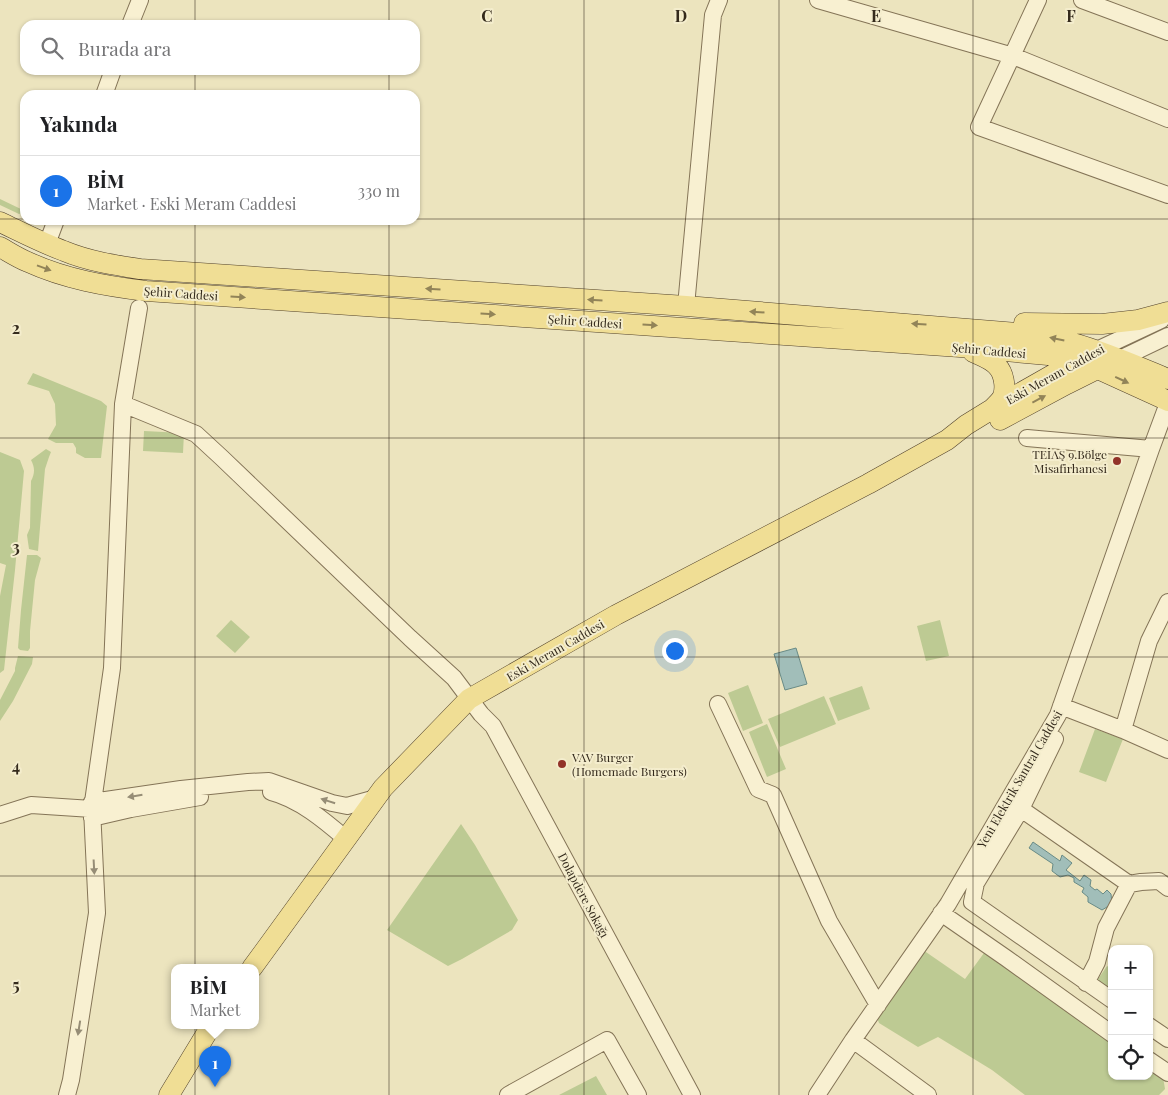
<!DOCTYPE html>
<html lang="tr">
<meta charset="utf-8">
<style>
:root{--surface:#fff;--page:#f6f6f6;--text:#202124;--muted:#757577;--line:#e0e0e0;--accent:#1a73e8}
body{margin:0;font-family:"Playfair Display",serif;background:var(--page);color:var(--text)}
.controls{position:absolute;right:15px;bottom:15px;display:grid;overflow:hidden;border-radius:10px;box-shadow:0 1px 4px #0004}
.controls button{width:45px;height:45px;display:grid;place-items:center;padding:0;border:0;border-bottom:1px solid var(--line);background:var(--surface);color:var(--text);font:25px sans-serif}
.you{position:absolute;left:674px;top:650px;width:18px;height:18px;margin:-12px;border:4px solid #fff;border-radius:50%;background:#1a73e8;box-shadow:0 0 0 8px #1a73e833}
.badge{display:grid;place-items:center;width:32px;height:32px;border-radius:50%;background:var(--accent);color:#fff;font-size:16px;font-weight:700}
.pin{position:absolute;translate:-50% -41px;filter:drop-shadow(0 1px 2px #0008)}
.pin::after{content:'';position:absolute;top:26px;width:18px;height:15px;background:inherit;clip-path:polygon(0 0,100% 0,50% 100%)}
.popup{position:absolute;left:171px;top:964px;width:88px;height:65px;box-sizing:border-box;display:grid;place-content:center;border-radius:10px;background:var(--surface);filter:drop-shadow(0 1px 4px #0005);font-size:16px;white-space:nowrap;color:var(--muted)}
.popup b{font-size:19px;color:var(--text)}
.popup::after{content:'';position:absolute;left:50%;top:100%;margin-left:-10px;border:10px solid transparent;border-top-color:var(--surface)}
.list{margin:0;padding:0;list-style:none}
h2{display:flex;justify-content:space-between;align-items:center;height:65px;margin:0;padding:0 20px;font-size:21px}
h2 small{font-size:16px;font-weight:400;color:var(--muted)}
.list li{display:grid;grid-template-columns:32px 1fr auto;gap:15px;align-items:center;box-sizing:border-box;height:70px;padding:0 20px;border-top:1px solid var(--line)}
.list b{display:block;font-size:19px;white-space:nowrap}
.list p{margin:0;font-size:16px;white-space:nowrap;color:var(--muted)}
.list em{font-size:16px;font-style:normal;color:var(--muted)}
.icon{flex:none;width:28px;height:28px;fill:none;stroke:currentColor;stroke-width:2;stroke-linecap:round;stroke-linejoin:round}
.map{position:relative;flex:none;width:1168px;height:1095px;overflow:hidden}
.search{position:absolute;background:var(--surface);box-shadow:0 1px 4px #0004;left:20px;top:20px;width:400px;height:55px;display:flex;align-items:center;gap:12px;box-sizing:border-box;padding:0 18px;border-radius:15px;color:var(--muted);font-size:19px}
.panel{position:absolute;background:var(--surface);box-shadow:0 1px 4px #0004;left:20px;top:90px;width:400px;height:135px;border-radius:15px}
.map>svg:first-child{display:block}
</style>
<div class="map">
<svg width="1168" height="1095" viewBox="0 0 1168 1095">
<rect width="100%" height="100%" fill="#ece4be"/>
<path fill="#bdca93" d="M 0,199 L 25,211 L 25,212 L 19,214 L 0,205 Z
M 33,373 L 101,401 L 107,406 L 101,458 L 85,458 L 76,453 L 76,448 L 73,443 L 56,443 L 48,439 L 56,425 L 55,404 L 49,391 L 27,384 Z
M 144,431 L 184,433 L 183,453 L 143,451 Z
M 46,449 L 51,452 L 49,457 L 45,469 L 38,551 L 29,549 L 27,535 L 30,528 L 31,481 C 35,473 35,468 31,460 Z
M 0,452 L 20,460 L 24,471 L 15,570 L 4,670 L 0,673 L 0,596 L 6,565 L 0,563 Z
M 27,555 L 37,555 L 41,558 L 35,580 L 30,631 L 30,648 L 28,651 L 20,650 L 18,648 L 21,610 Z
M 231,620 L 250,637 L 235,653 L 216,636 Z
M 940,620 L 949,656 L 926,661 L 917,626 Z
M 18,656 L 33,657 L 32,664 L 13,701 L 0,721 L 0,700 L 15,671 L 15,668 Z
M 748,685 L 763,723 L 743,731 L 728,693 Z
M 862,686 L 870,709 L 838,721 L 829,698 Z
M 824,696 L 836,724 L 780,747 L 768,719 Z
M 767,724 L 786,769 L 767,777 L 749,732 Z
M 1095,729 L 1123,739 L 1106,782 L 1079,772 Z
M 461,824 L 475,845 L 518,920 L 512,930 L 462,959 L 448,966 L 387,930 Z
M 923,950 L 965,979 L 984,953 L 1112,1041 L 1112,1076 L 1149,1076 L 1149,1067 L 1163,1077 L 1165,1089 L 1159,1095 L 1025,1095 L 992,1070 L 938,1037 L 918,1047 L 879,1023 L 876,1015 Z
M 1107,966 L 1112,969 L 1112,990 L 1096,982 Z
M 596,1076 L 607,1095 L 559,1095 Z"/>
<path fill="#a1beb9" stroke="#698b86" d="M 796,648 L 807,684 L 785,690 L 774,654 Z
M 1033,842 L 1060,861 L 1062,855 L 1072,863 L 1066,870 L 1080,881 L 1084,875 L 1091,880 L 1090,886 L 1095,890 L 1097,889 L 1103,894 L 1107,890 L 1111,894 L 1112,904 L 1102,910 L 1088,902 L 1088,897 L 1082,892 L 1084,888 L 1074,882 L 1074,878 L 1068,875 L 1060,877 L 1052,871 L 1053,864 L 1029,848 Z"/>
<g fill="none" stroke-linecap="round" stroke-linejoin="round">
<g stroke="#847457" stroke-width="18">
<path id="minor" d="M 818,0 L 1013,56 L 1168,119
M 1038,0 L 979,127 L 1168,195
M 1082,0 L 1168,32
M 130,25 L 140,0
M 104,95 L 113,70
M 47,244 L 56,220
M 686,306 L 713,15 L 719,0
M 1097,350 L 1161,320
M 1120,359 L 1168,336
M 123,404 L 196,434 L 222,458 L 410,638 L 454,678 L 481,714 L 493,726 L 692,1095
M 1027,438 L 1151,449
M 718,704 L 758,789 L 773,795 L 829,921 L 878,1005
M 1061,706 L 1123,730 L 1168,750
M 1123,730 L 1149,641 L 1168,602
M 1055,739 L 1021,809 L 976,883 L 972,902 L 1112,1000
M 271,792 C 299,799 325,821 346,839
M 92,802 L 181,789 L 248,782 L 269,781 L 332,803 L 347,806 L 376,798
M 1021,809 L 1129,884 L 1141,882 L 1159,881 L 1168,888
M 0,815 L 31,805 L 92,809
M 92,818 L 131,809 L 200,797
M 941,913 L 1006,958 L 1112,1034
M 1086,983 L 1097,962 L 1106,928 L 1129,884
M 1149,1026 L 1168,1039
M 853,1040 L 928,1095
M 1149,1060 L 1168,1073
M 67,1095 L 71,1080 L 97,913 L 92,809 L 112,668 L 123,404 L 139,308
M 508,1095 L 607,1040 L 638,1095
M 817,1095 L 853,1040 L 948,904 L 1058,715 L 1151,449 L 1168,403"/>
</g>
<g stroke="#52422c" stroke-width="21">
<path id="major" d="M 0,222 C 21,232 42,243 64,251 C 88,261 114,265 140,269 L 686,306 L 1019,333 C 1037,336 1056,338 1073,343 C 1106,352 1137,366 1168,379
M 0,247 C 9,252 18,258 28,262 C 65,279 105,286 146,291 L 960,347 L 1048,355 L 1078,360 L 1168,401
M 1024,323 L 1102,324 L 1138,320 L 1168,312
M 973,352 C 981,356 991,359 997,366 C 1004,373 1006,387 1003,396 C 1001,401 996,405 993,408
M 1000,420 L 1067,384 L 1105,365
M 252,968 L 383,788 L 469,699 L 616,615 L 868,484 L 947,440 L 966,425 L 992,409 L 1082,358
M 169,1095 L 211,1026"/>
</g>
<use href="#minor" stroke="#f8f0d1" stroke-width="16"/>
<use href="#major" stroke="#f0de95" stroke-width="20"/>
</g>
<defs><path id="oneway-solid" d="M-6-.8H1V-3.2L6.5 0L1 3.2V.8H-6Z" transform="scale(1.25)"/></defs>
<g fill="#928458">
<use href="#oneway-solid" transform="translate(44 268) rotate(20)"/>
<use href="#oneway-solid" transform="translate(433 289) rotate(-176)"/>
<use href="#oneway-solid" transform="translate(238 297) rotate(4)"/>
<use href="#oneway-solid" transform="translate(595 300) rotate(-176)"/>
<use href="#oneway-solid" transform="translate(757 312) rotate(-176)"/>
<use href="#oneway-solid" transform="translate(488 314) rotate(4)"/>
<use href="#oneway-solid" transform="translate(919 324) rotate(-176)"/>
<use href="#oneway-solid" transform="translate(650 325) rotate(4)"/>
<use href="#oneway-solid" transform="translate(1057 339) rotate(-168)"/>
<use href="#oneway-solid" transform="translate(1122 380) rotate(25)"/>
<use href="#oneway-solid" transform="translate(1039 399) rotate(-28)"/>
</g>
<g fill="#968d76">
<use href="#oneway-solid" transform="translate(135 796) rotate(171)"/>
<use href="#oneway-solid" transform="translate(328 801) rotate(-162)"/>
<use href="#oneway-solid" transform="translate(94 867) rotate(87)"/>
<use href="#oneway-solid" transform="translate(79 1028) rotate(99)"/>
</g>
<path fill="none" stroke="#342a1c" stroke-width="1" stroke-opacity="0.55" d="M 195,0 L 195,25M 389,0 L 389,25M 584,0 L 584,1095M 779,0 L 779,1095M 973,0 L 973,1095M 195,70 L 195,95M 389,70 L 389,95M 0,219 L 25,219M 415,219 L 1168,219M 195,220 L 195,1095M 389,220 L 389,1095M 0,438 L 1168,438M 0,657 L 1168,657M 0,876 L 1168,876"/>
<g fill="#923329" stroke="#f4edcd" stroke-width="2">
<circle cx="1117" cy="461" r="5"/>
<circle cx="562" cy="764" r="5"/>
</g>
<g text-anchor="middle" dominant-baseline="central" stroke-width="4" stroke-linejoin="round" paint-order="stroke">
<g font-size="12" fill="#342a1c" stroke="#f4edcd">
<text transform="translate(181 293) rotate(4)">Şehir Caddesi</text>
<text transform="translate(585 321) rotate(4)">Şehir Caddesi</text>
<text transform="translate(989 350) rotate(5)">Şehir Caddesi</text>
<text transform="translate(1055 374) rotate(-29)">Eski Meram Caddesi</text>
<text transform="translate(555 650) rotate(-30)">Eski Meram Caddesi</text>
<text transform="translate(1019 779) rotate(-60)">Yeni Elektrik Santral Caddesi</text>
<text transform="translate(584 895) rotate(62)">Dolapdere Sokağı</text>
</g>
<g font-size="12" fill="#342a1c" stroke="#f4edcd" text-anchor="end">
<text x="1107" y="454">TEİAŞ 9.Bölge<tspan x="1107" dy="14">Misafirhanesi</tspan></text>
<text x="572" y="757" text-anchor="start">VAV Burger<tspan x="572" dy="14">(Homemade Burgers)</tspan></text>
</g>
</g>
<g font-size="16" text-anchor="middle" font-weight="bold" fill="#342a1c" stroke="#f4edcd" stroke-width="4" stroke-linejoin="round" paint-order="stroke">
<text x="487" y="22">C</text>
<text x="681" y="22">D</text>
<text x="876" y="22">E</text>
<text x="1071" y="22">F</text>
<text x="16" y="334">2</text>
<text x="16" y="553">3</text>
<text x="16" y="772">4</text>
<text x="16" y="991">5</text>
</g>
</svg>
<div class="controls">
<button>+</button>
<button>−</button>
<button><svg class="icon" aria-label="locate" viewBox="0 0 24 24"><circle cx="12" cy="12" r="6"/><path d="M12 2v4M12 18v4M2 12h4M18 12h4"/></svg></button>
</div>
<div class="you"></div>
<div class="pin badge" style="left:215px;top:1087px">1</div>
<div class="popup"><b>BİM</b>Market</div>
<div class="search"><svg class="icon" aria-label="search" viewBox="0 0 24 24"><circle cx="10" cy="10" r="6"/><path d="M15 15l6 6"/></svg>Burada ara</div>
<section class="panel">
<h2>Yakında<small></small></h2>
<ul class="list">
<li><span class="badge">1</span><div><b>BİM</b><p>Market · Eski Meram Caddesi</p></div><em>330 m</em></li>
</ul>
</section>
</div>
